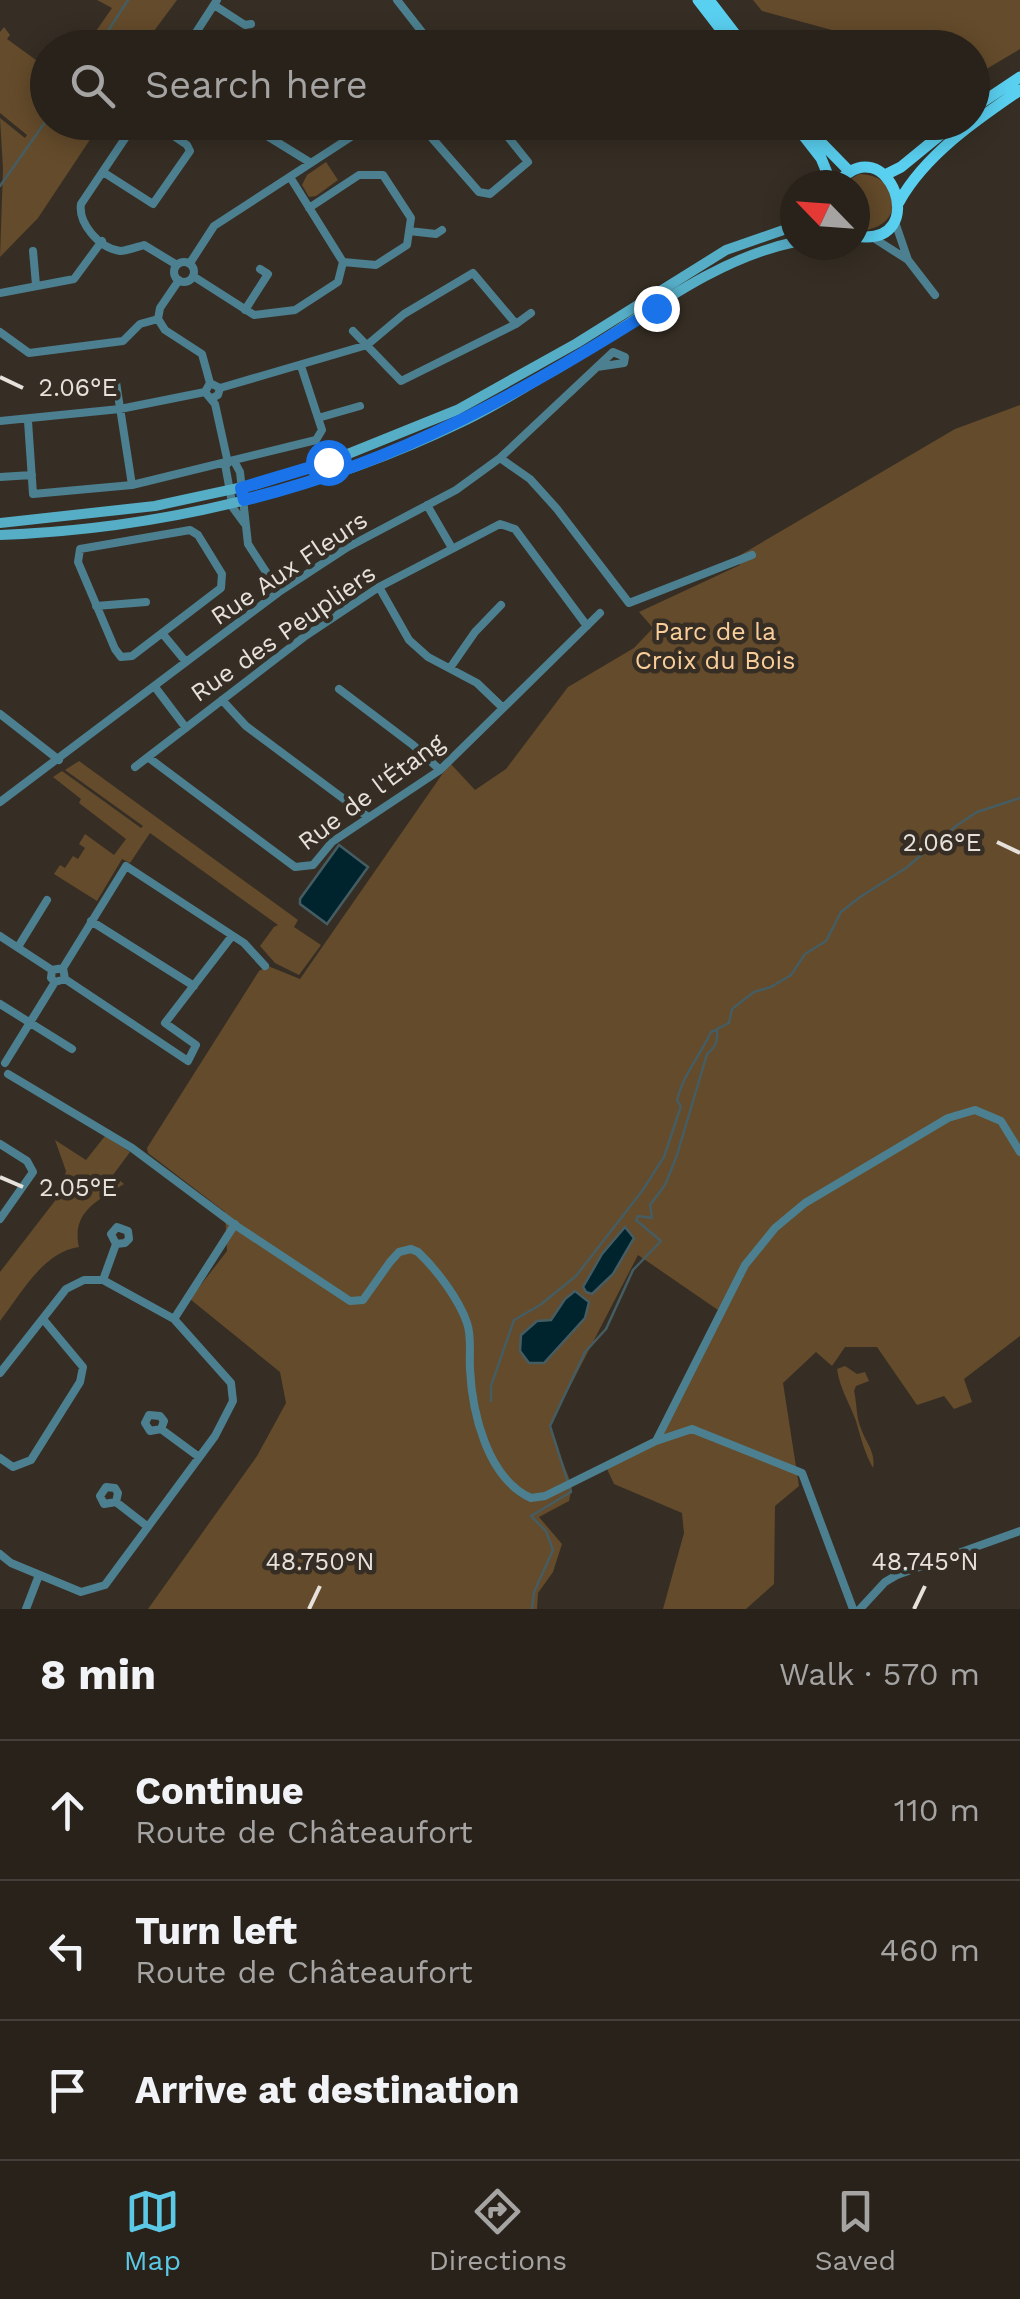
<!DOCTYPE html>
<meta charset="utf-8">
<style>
:root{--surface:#28221b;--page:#302a24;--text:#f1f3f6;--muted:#a5a4a3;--line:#443f3a;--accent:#5bc8e6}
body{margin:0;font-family:"Work Sans",sans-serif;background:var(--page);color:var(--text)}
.compass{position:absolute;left:780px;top:170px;width:90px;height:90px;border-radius:50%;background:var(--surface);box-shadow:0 5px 25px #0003;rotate:295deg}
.stop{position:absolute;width:30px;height:30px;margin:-22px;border:8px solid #1a73e8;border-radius:50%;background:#fff}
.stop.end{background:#1a73e8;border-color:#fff;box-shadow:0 2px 10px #0008}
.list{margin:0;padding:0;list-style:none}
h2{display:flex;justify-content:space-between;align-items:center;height:130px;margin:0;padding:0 40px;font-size:42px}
h2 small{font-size:32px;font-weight:400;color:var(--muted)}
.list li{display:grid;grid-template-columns:65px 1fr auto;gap:30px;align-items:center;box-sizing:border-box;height:140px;padding:0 40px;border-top:2px solid var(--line)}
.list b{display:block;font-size:38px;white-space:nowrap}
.list p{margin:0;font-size:32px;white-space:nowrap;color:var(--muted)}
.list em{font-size:32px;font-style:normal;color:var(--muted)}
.icon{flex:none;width:55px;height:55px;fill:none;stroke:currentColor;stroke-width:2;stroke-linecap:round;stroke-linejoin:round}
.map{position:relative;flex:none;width:1020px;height:1609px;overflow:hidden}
.search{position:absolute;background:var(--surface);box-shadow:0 5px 25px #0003;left:30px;right:30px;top:30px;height:110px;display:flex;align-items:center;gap:25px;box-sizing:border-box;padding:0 35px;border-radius:55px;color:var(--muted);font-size:38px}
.sheet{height:550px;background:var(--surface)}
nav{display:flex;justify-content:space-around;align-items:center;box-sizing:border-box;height:140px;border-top:2px solid var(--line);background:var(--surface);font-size:28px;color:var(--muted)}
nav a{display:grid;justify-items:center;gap:5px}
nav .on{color:var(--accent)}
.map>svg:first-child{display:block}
</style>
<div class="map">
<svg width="1020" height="1609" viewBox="0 0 1020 1609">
<rect width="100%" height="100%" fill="#362e24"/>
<path fill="#644b2b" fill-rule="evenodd" d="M 97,0 L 177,0 L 142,47 L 85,47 L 112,8 Z
M 753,0 L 1020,0 L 1020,49 L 973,77 L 972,48 L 880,47 L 876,42 L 762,11 Z
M 4,27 L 10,35 L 7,39 L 47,68 L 48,122 L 101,123 L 38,218 L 0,257 L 3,169 L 0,118 L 25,138 L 27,135 L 0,113 L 0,32 Z
M 326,162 L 338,180 L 316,196 L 309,197 L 302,185 L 307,175 Z
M 859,174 C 903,174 908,231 855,231 L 855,185 L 841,185 Z
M 1020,405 L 1020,1336 L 964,1379 L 972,1402 L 954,1409 L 944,1396 L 917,1405 L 877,1347 L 845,1347 L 832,1366 L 816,1352 L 783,1383 L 799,1486 L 775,1506 L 774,1584 L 746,1609 L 663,1609 L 684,1533 L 682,1513 L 614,1484 L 607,1469 L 656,1444 L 718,1310 L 638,1255 L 549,1427 L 572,1486 L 569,1501 L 539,1517 L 562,1544 L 553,1572 L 538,1593 L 537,1609 L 148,1609 L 257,1456 L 286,1403 L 280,1372 L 190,1299 L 227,1251 L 225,1212 L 148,1153 L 147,1148 L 259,971 L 268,966 L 300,979 L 450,763 L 475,790 L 506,769 L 568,687 L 634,648 L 653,628 L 639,612 L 740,565 L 737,557 L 955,429 ZM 624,1228 L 634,1238 L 613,1274 L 584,1286 L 602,1254 ZM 575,1292 L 584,1299 L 564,1341 L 551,1357 C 551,1329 550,1308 575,1292 Z
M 79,761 L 298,920 L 294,927 L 321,945 L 299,975 L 275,963 L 260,946 L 274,927 L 278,925 L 150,833 L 130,863 L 122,859 L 97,901 L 54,874 L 60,865 L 65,868 L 73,856 L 78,859 L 85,848 L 79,844 L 85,834 L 114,855 L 126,839 L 79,803 L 81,799 L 53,777 L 62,771 L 141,828 L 143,826 L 65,770 Z
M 105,1136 L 130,1152 L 113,1175 L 124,1184 C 98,1200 71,1212 79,1247 C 43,1252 21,1294 0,1321 L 0,1272 L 61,1193 L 66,1171 L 55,1140 L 86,1160 Z
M 845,1366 L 857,1374 L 865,1372 L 869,1381 L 856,1386 L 854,1391 C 857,1403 856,1415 860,1426 C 865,1442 876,1451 873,1468 C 864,1452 861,1438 856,1421 C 849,1402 840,1389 837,1369 Z"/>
<path fill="#00242e" stroke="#455d62" stroke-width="2.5" d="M 339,845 L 368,867 L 327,924 L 300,904 L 300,899 Z
M 625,1227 L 634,1238 L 613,1274 L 592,1294 L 586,1292 L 583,1287 L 602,1254 Z
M 575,1291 L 589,1302 L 585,1318 L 544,1363 L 529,1363 L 520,1351 L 521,1335 L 537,1321 L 551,1320 L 565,1299 Z"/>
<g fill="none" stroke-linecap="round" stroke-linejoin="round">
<path stroke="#455d62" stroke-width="2.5" d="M 97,48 L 128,0
M 0,186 L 48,118
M 491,1401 L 491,1386 L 514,1320 L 540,1305 L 576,1276 L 642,1191 L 664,1157 L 681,1106 L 677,1101 C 682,1076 700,1056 711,1032 L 716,1030
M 532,1609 L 534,1592 L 553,1550 L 546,1531 L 531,1516 L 571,1492 L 550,1426 L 585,1352 L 606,1329 L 633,1270 L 661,1241 L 636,1220 L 638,1216 L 652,1218 L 650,1205 L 665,1185 L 677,1155 L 707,1054 C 716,1047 718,1041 717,1029 L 729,1023 L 732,1009 L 754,992 L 771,987 L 791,975 L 805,954 L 826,941 L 841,912 L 860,897 L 906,868 L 956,826 L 977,812 L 1020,798"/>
<path stroke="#4c8090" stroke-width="8" d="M 397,0 L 422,32 L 421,48
M 214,5 L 245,25 L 251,24
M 186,48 L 217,0
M 136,122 L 81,204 C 78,223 99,248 120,251 C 126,251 137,247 144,245 L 177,265
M 254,122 L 259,131 L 311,163
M 427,122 L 431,137 L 479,192 L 490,194 L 528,162 L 496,122
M 103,172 L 153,204 L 190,151 L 187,145 L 153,122
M 309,208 L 359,175 L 383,175 L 411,218 L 407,245 L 376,265 L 343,262
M 895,222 L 908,260
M 409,231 L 436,234 L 442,230
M 872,237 L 908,260 L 935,295
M 33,251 L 36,285
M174 272a10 10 0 1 1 20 0a10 10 0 1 1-20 0Z
M 190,263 L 214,226 L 374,122
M 193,276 L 254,315 L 295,310 L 338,282 L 343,262 L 290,177
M 179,280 L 160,308 L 158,319 L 165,330 L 202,354 L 210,383
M 0,293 L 74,279 L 102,241
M 245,310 L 268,274 L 260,269
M 516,324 L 531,313
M 0,332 L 29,353 L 123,341 L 140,324 L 158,319
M 116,382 L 132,485
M 220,388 L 367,345 L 404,314 L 473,273 L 516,324 L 401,381 L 353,331
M 212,398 L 218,395 L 220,388 L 210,383 L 205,392 L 215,404 L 228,463
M 318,418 L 360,406
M 0,421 L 120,409 L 205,392
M 28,421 L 33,494 L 132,485 L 316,440 L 322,430 L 301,366
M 500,458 L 530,479 L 557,509 L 629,603 L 752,555
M 234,461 L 240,472 L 248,544 L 279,592
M 225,464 L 233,508 L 244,523
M 0,477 L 32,475
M 427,505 L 452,548
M 190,530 L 198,535 L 222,574 L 221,588 L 132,656 L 121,657 L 115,649 L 78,562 L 80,549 Z
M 379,587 L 409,640 L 428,657 L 477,683 L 502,707
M 96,606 L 146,602
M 162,633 L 186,662
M 450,668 L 475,632 L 501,605
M 155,687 L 186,728
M 339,689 L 413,745 L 440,770
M 222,700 L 246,726 L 368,817
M 0,714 L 59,760
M 149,758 L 295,867 L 313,865 L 332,842 L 440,770 L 600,613
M 135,767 L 304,637 L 379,587 L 500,524 L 515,529 L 587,626
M 0,802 L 279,592 L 348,547 L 456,490 L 500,458 L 613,352 L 625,357 L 624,363 L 597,367
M 91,921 L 194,986
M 0,936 L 52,970 L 63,968 L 65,979 L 55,982 L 51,978 L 52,970
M 18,947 L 47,900
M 63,968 L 126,866 L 244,943 L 265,966
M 65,979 L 188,1061 L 196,1045 L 165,1023 L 232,936
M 0,1004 L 72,1049
M 5,1063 L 55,982
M 8,1074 L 132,1148 L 235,1225 L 350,1301 L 363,1300 L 390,1262 L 399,1252 L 411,1249 L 418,1252 C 436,1269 459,1299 467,1323 C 472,1337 469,1354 470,1369 C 472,1412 487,1478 531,1498 L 545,1496 L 656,1441 L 745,1265 L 775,1228 L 805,1203 L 948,1118 L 975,1110 L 1001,1121 L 1020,1152
M 0,1144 L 27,1161 L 33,1172 L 0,1219
M 103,1280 L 116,1244 L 111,1234 L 117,1227 L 128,1231 L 129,1239 L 125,1243 L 116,1244
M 0,1373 L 66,1289 L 84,1280 L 103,1280 L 174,1319
M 161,1429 L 164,1421 L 160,1416 L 149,1415 L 145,1423 L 150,1431 L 161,1429 L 199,1457
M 656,1441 L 692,1429 L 802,1473 L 853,1609
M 0,1458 L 13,1467 L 31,1460 L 80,1382 L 83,1367 L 43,1319
M 116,1502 L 118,1493 L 115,1488 L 106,1487 L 100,1496 L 104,1504 L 116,1502 L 148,1527
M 0,1554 L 11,1563 L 81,1592 L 105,1585 L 215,1436 L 233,1401 L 231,1383 L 174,1319 L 235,1224
M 26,1609 L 39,1575
M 860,1609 L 885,1582 L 897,1575 L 1020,1531"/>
<path stroke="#56adc6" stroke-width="10" d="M 0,523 L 155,506 L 257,484 L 328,462 L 457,410 L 577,343 L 726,250 L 795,226
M 0,535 C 159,529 319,491 462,422 C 492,408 520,390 548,374 C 628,329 704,261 795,242"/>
<path stroke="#5ad0f1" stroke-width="11" d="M 698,0 L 735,48
M 709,0 L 746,48
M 972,109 L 1020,77
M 793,122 L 821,158 L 832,185
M 809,130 L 850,172
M 885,175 L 901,167 L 956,122
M 836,185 C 887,121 935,249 855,236
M 899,202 C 925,155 976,120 1020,90"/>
</g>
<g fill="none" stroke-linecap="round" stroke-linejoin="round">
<path stroke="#1a73e8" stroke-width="12" d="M 328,462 L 241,488 L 244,500 C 397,463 523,392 656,308"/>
</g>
<path fill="none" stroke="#e6e1db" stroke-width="4" d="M 0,377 L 23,388M 997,842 L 1020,853M 0,1177 L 23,1187M 309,1609 L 320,1586M 914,1609 L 925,1586"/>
<g text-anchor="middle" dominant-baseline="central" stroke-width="9" stroke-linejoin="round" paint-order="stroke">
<g font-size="25" fill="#e6e1db" stroke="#362e24">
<text transform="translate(289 568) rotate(-34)">Rue Aux Fleurs</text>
<text transform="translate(283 633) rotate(-35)">Rue des Peupliers</text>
<text transform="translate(371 792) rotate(-37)">Rue de l'Étang</text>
</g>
<g font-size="25" fill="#face9a" stroke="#362e24">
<text x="715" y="631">Parc de la<tspan x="715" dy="29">Croix du Bois</tspan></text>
</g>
</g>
<g font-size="25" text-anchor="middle" fill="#e6e1db" stroke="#362e24" stroke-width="9" stroke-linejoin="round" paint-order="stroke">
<text x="78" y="396">2.06°E</text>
<text x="942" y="851">2.06°E</text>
<text x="78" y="1196">2.05°E</text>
<text x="320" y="1570">48.750°N</text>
<text x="925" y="1570">48.745°N</text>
</g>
</svg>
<svg class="compass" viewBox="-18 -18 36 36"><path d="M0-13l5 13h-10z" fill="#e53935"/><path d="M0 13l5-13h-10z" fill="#a5a4a3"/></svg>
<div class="stop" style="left:328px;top:462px"></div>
<div class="stop end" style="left:656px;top:308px"></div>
<div class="search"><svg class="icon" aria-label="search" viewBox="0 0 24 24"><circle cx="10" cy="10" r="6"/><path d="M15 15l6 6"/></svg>Search here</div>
</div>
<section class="sheet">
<h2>8 min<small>Walk · 570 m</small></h2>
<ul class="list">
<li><svg class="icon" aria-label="ahead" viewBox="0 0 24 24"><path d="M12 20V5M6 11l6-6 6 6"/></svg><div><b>Continue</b><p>Route de Châteaufort</p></div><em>110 m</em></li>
<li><svg class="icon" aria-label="left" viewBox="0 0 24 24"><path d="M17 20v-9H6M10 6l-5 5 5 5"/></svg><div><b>Turn left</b><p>Route de Châteaufort</p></div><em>460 m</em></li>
<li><svg class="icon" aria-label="arrive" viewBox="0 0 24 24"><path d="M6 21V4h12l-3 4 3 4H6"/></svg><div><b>Arrive at destination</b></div></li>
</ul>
</section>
<nav>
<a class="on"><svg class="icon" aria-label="map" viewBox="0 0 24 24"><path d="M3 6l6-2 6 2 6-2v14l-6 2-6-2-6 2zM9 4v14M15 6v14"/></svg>Map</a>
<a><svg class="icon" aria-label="directions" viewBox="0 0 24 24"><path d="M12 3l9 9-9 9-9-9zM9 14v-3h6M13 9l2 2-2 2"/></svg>Directions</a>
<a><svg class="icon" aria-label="saved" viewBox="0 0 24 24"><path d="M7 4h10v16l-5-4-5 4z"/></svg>Saved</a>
</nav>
